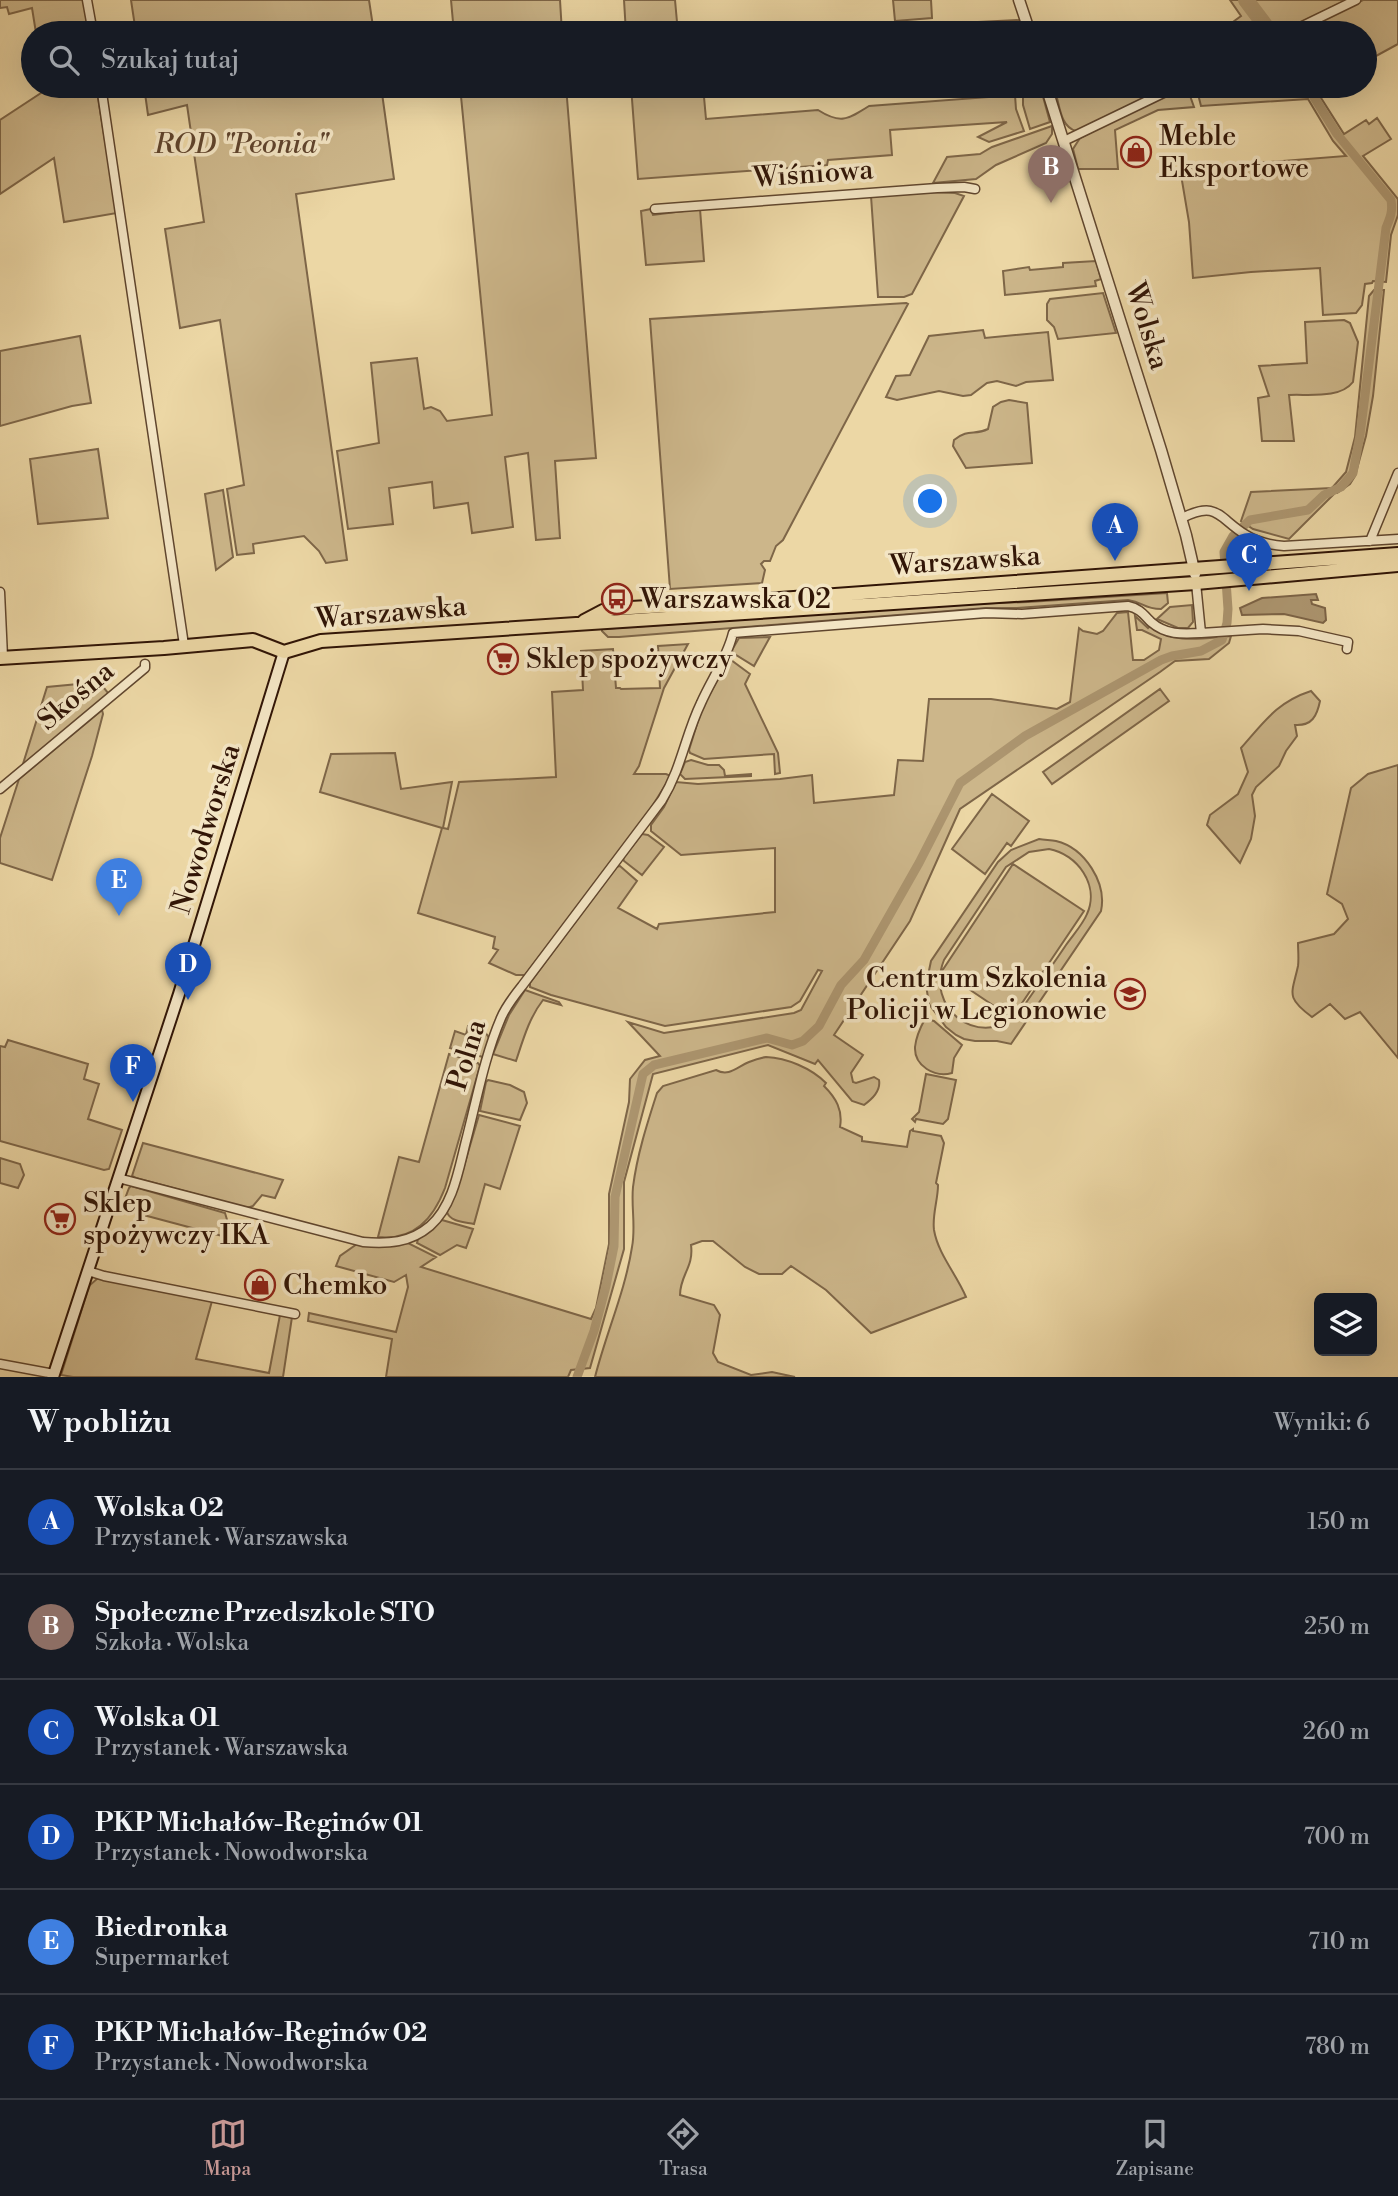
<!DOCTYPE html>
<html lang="pl">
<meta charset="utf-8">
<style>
:root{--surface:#171b24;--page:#20242c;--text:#f1f3f6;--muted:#9ea1a6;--line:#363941;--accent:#c59692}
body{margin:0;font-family:"Libre Bodoni",serif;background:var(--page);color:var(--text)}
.controls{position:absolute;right:21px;bottom:21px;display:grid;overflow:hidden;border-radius:10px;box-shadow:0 7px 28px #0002}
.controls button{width:63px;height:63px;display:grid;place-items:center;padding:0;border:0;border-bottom:2px solid var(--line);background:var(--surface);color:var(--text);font:35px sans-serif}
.you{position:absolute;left:931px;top:502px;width:24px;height:24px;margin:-18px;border:5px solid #fff;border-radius:50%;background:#1a73e8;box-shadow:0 0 0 10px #1a73e833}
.badge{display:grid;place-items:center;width:46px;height:46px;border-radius:50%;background:var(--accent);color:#fff;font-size:23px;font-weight:700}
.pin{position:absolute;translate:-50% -58px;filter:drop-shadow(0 2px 4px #0008)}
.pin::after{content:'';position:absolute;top:37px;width:24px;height:21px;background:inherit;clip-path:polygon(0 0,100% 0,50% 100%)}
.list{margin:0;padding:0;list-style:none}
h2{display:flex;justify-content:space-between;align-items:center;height:91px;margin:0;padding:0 28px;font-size:30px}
h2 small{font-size:23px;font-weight:400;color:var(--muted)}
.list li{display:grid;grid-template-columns:46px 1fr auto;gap:21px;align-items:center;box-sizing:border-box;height:105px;padding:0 28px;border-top:2px solid var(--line)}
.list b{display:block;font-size:26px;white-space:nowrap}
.list p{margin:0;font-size:23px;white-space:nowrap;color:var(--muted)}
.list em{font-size:23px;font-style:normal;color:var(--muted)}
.icon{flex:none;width:38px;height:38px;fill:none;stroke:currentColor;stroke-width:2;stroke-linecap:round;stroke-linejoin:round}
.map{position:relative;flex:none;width:1398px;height:1377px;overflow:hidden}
.search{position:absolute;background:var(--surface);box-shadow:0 7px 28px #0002;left:21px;right:21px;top:21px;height:77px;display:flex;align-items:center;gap:18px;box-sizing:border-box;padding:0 24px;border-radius:38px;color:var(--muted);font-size:26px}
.sheet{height:721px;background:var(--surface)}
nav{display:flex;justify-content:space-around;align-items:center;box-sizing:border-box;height:98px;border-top:2px solid var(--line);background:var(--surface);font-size:19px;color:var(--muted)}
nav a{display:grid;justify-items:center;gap:4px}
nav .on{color:var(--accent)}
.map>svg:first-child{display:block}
</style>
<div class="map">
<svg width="1398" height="1377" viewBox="0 0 1398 1377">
<rect width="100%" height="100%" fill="#ecd7a5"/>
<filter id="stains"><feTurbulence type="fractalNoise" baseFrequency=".00286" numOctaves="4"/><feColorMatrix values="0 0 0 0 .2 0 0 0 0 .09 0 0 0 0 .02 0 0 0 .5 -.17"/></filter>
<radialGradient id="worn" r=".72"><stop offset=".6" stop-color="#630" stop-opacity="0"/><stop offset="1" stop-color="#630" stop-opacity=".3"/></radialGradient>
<path fill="#ccb68a" stroke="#7e6648" stroke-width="2" fill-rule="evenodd" d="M 0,0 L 84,0 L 88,33 L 36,33 L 32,8 L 9,14 L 7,7 L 0,8 Z
M 131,0 L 369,0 L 374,33 L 136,33 Z
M 451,0 L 560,0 L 562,33 L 454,33 Z
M 624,0 L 675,0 L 678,33 L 626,33 Z
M 893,0 L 931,0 L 932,18 L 895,21 Z
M 1230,0 L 1347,0 L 1279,33 L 1218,33 L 1241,16 Z
M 1363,0 L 1398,0 L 1398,44 L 1365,62 L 1365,33 L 1295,33 Z
M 1019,20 L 1023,33 L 938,33 L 938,24 Z
M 44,86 L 96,86 L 117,213 L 64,222 L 54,158 L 0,194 L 0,120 L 44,91 Z
M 144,86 L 381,86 L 394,179 L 296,194 L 347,560 L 326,563 L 319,551 L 304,536 L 253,544 L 254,553 L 237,555 L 227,489 L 244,485 L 220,320 L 180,328 L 165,229 L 204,222 L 187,105 L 148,115 Z
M 460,86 L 566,86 L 596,458 L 555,461 L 560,538 L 536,540 L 528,453 L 505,457 L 513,527 L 472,533 L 468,503 L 434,508 L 432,482 L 389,488 L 393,524 L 348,529 L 337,451 L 379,443 L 371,363 L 417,358 L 424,409 L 431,407 L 440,411 L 447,421 L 492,415 Z
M 631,86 L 703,86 L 706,119 L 818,110 C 840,124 847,120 869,106 L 1015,95 L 1016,109 L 1024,131 L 989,142 L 978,137 L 1007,122 L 890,130 L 892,155 L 828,160 L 827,165 L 638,179 Z
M 1081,86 L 1082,92 L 1093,91 L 1093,86 L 1171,86 L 1076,131 C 1059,126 1060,103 1054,88 Z
M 1196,86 L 1322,86 L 1316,90 L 1344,134 L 1366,120 L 1369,124 L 1377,118 L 1391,139 L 1363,156 L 1398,199 L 1398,215 L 1391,235 L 1386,282 L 1373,281 L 1372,283 L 1365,284 L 1362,305 L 1356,313 L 1323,315 L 1320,268 L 1251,272 L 1193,278 L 1189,222 L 1180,169 L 1346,156 L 1333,141 L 1308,99 L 1201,106 Z
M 1180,87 L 1189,93 L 1194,107 L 1158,110 L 1115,130 L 1118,169 L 1078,169 L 1073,149 L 1080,138 Z
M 1042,93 L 1050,122 L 1030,129 L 1023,105 L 1023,95 Z
M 1052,126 L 1052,134 L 1046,143 L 996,165 L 976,179 L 933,183 L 947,157 L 980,154 L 992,147 Z
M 928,192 L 955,193 L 964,196 L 912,294 L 904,297 L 878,297 L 871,196 Z
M 651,209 L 653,215 L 700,209 L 704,261 L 646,265 L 641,211 Z
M 1096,261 L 1101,279 L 1095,281 L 1096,286 L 1005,295 L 1003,271 L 1029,267 L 1030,270 L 1063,267 L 1063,263 Z
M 1374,290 L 1384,290 L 1373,396 L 1366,436 L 1355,476 L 1350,484 L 1337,493 L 1335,493 L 1289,539 L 1253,529 L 1241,521 L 1251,492 L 1332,488 L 1346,472 L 1355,437 L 1369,296 Z
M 1103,293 L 1116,333 L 1058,339 L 1054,327 L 1047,320 L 1047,304 L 1050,299 Z
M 906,303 L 908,304 L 783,540 L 776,546 L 770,561 L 764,561 L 761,564 L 765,570 L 762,583 L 670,589 L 650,319 Z
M 1344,320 L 1350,323 L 1358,342 L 1353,382 C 1340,399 1309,394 1289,395 L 1294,441 L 1262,441 L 1258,398 L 1269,396 L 1259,366 L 1307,363 L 1305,322 Z
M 983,330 L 985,338 L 1048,332 L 1053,380 L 1026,382 L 1016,386 L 997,381 L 987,383 L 971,395 L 963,396 L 939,391 L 897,400 L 886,397 L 896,376 L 910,375 L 929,336 Z
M 80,336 L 91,403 L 72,406 L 0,426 L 0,351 Z
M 1009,400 L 1027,403 L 1032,463 L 966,468 L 953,446 L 954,440 C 969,428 974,436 988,429 L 993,407 L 1001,402 Z
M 98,449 L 108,518 L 38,524 L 30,459 Z
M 223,490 L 233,557 L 216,570 L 205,494 Z
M 1167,593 L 1168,603 L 1161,609 C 1143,609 1144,602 1128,600 L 1017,608 L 986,608 L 619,637 L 608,637 L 602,631 L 602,629 L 966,604 L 1028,602 Z
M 1192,605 L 1193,622 L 1188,628 L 1178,628 L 1157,619 L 1170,607 Z
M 1128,612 L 1133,660 L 1144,660 L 1159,650 L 1161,639 L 1142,630 L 1137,630 L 1135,616 L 1148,628 L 1150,626 C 1173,645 1203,638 1231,636 L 1229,643 L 1209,659 L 1175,661 L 1160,672 L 960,809 L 910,921 L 834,1035 L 863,1055 L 851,1073 L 853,1082 L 856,1083 L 874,1077 L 879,1080 C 881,1091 872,1099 864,1105 L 852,1101 L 818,1060 L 815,1064 L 768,1045 L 653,1074 L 624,1182 L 624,1249 L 590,1368 L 571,1370 L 568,1377 L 386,1377 L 392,1339 L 308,1321 L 309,1313 L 396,1332 L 408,1287 L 406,1275 L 394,1282 L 336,1266 L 340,1256 L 357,1244 L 390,1246 L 408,1243 L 436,1257 L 421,1267 L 591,1319 L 596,1308 L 609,1244 L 609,1194 L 629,1102 L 630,1079 L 645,1060 L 660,1056 L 628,1022 L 664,1033 L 794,1013 L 801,1010 L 822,971 L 818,970 L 800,1001 L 791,1007 L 665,1026 L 551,995 L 530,987 L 530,983 L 616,867 L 620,866 L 637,881 L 618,908 L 657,929 L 659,924 L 775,912 L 775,848 L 681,855 L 651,831 L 651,825 L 664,807 L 676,782 L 698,784 L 780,779 L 812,775 L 814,803 L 894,795 L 898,760 L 923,761 L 929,699 L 991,699 L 1057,709 L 1070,702 L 1079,628 L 1083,631 L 1097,634 L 1103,631 L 1117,613 Z
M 770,637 L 754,666 L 733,653 L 732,650 L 739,638 Z
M 688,644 L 664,688 L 639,766 L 634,774 L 666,774 L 671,776 L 646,816 L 525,975 L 516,975 L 489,963 L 498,950 L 493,948 L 495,937 L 418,913 L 442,828 L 320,792 L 331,754 L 395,753 L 401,789 L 452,782 L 443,828 L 448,829 L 459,782 L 556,777 L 552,692 L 583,690 L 581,651 L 613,649 L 616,688 L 620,688 L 621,689 L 660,688 L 658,646 Z
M 728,660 L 731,660 L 750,674 L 745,684 L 778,753 L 780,773 L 775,774 L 774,754 L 704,759 L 690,753 L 689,750 L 702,708 Z
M 99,682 L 109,694 L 22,767 L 47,687 Z
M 1160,689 L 1169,701 L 1052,784 L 1043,772 Z
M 1311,691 L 1320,701 C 1317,716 1312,726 1295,725 L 1297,736 L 1286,751 L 1279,766 L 1256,787 L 1252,795 L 1255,816 L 1251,839 L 1240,863 L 1207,825 L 1210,815 L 1238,794 L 1248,772 L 1241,748 C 1264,722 1277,702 1311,691 Z
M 102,710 L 103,714 L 92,756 L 52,880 L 0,863 L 0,838 L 19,779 Z
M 691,760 L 708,765 L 719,765 L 724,770 L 725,776 L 751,774 L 751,776 L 685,779 L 680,774 L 685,762 Z
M 1398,765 L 1398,1058 L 1360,1012 L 1345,1019 L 1330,1004 L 1312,1017 C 1285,997 1292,994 1298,966 C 1299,959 1298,950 1298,943 L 1334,934 L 1348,919 L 1342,904 L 1327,894 L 1351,788 L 1368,774 Z
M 992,794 L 1029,821 L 1011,846 L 1007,843 L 985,874 L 952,849 Z
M 642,834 L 648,835 L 664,847 L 642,875 L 624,861 L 623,858 Z
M 1039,839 C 1045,840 1051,840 1056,841 C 1085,848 1107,883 1101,911 L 1011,1044 L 997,1041 L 975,1041 L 964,1039 L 956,1035 L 946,1027 L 929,1004 L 926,985 L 931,961 L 998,862 L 1011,850 ZM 1049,849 C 1077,854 1100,885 1087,914 C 1083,924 1073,935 1066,945 C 1050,969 1033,992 1017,1016 C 976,1049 925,1007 944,960 L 1006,867 L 1029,852 Z
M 1013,864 L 1084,911 L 1012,1018 L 942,971 Z
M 525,990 L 559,1002 L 561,1005 L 543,1000 C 529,1018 523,1040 516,1061 L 493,1054 L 509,1015 Z
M 925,1019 L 934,1021 L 962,1045 L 954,1058 L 952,1073 C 935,1078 914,1066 915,1047 C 916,1037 920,1028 925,1019 Z
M 468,1026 C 478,1027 486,1030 490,1040 L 483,1057 L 450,1048 L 455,1031 L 466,1035 Z
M 8,1040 L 88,1064 L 84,1079 L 99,1084 L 88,1119 L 122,1130 L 109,1169 L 104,1170 L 0,1141 L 0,1046 L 5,1047 Z
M 449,1054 L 478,1063 L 480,1066 L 445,1188 C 433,1219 414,1241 378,1237 L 399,1157 L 419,1162 Z
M 766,1057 C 787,1058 811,1068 826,1083 L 824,1086 C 836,1098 843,1110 840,1127 L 862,1137 L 862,1141 L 907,1147 L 910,1131 L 913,1129 L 913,1131 L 941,1136 L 944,1143 L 936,1183 L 938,1185 C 938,1200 932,1215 934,1230 C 938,1254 957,1275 966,1297 L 871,1333 L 826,1290 L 791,1266 L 782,1274 L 759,1274 L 745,1267 L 713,1241 L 702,1241 L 691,1245 C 694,1267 680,1275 680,1295 L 714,1305 L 720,1315 L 713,1353 L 718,1362 L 751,1375 L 772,1372 L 795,1377 L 595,1377 C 606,1333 625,1292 632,1247 C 636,1227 631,1207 633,1187 C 637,1155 647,1124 657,1093 L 663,1086 L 716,1070 C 729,1077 737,1067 749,1062 C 754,1060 760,1058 766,1057 Z
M 926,1074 L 956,1080 L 948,1119 L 943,1124 L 916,1119 L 915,1122 L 912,1119 L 919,1112 Z
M 488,1080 L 510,1085 L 524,1092 L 527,1103 L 520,1120 L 480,1111 L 486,1082 Z
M 479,1115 L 520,1126 L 500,1189 L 485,1184 L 474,1224 C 465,1222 450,1222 447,1212 L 457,1190 Z
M 143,1143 L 283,1180 L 275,1198 L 262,1195 L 253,1206 L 247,1208 L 136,1178 L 132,1176 Z
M 0,1158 L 20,1164 L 24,1175 L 18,1188 L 0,1183 Z
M 131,1186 L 225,1213 L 228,1223 L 226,1237 L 121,1209 L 129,1188 Z
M 442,1220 L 473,1229 L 466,1248 L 457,1245 L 440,1255 L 417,1243 L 418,1239 Z
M 98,1278 L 212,1301 L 196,1359 L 269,1373 L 280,1315 L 292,1317 L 283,1377 L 73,1377 L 61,1375 L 87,1293 L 90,1285 Z"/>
<path fill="#ac956f" stroke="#7b6245" stroke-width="2" d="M 1316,594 L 1318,600 L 1311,600 L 1312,604 L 1325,608 L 1326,620 L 1323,623 L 1284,614 L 1242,615 L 1240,608 L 1262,598 Z"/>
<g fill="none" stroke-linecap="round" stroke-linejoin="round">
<path stroke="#7b6245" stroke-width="2.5" d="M 1248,2 L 1252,0"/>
<path stroke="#ac956f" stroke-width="9" d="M 577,1377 L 594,1331 L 606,1286 L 614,1246 L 615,1197 L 643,1074 L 654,1065 L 767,1038 L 792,1045 L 803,1041 L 819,1026 L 841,985 L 864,960 L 919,863 L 960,783 L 1025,736 L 1161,660 L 1172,656 L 1201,651 L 1222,640 L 1227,623 L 1228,609 L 1224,552 L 1233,536 L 1250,520 L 1308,510 L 1324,495 L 1341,487 L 1353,473 L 1360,435 L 1386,228 C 1390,218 1393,212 1391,200 L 1337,134 L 1307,86"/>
<path stroke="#ac956f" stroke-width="16" d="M 1246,0 L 1267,28"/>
<g stroke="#60462e" stroke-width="11">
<path id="minor" d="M 87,0 L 93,33
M 1288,33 L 1356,0
M 101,86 L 184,645
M 1064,141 L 1178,86
M 655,209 L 937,188 L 964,187 L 975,189
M 1182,518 C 1218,500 1218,518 1246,535 C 1257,542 1271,545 1284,546 L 1398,539
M 1370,541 L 1398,473
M 1196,583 L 1201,633 L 1263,629 L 1299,631 L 1348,642 L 1347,649
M 0,592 L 3,657
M 0,789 L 145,668 L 145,664
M 118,1178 L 363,1242 C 388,1244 410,1243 430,1226 C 454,1205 459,1167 467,1137 C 477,1098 485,1055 501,1018 C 506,1006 514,996 522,986 L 662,800 C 682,767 685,736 701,703 C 711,680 727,658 733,633 L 986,613 L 1022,614 L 1128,606 C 1139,608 1144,615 1151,622 C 1166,635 1182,634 1201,633
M 88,1271 L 104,1276 L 295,1314
M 0,1364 L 54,1374"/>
</g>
<g stroke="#60462e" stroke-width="13">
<path id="tertiary" d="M 1019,0 L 1030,33
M 1046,86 L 1161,450 L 1186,535 L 1195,574"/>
</g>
<g stroke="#311506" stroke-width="14">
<path id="secondary" d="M 53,1377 L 179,994 L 284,652"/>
</g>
<g stroke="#311506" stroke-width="16">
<path id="primary" d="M 584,621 L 603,611 L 613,609 L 753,601 L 1398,554
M 0,658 L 164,648 L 253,640 L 284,652 L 321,641 L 1196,583 L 1398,565"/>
</g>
<use href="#minor" stroke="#f3e5c4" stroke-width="8"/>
<use href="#tertiary" stroke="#f3e5c4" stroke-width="10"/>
<use href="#secondary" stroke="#f3e5c4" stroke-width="10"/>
<use href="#primary" stroke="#ecd7a5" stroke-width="12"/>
</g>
<defs>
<g id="shop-ring" transform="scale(1.575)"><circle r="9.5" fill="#f3e5c4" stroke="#8f2418" stroke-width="1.5"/><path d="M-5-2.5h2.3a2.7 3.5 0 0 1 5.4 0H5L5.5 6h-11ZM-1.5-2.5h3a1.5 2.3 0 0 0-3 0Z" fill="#8f2418"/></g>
<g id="bus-ring" transform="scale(1.575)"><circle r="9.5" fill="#f3e5c4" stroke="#8f2418" stroke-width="1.5"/><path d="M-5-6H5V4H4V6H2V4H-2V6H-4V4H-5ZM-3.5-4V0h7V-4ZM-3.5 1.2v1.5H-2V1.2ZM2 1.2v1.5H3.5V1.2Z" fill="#8f2418"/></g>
<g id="supermarket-ring" transform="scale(1.575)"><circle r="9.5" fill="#f3e5c4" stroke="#8f2418" stroke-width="1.5"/><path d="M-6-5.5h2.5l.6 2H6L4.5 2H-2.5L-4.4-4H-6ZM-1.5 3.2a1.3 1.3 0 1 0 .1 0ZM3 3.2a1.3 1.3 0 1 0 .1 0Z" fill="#8f2418"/></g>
<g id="university-ring" transform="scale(1.575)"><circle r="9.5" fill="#f3e5c4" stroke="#8f2418" stroke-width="1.5"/><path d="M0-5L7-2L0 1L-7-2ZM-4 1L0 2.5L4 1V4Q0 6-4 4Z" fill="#8f2418"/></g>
</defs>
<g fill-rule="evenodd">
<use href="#shop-ring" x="1136" y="152"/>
<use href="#bus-ring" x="617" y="599"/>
<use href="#supermarket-ring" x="503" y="659"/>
<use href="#university-ring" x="1130" y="994"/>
<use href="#supermarket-ring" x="60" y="1219"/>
<use href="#shop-ring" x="260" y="1285"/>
</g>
<g text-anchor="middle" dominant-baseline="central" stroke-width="7" stroke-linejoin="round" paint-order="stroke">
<g font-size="28" fill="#311506" stroke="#f3e5c4" text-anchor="start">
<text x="1159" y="136">Meble<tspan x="1159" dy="32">Eksportowe</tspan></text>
<text x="640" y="599">Warszawska 02</text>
<text x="526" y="659">Sklep spożywczy</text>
<text x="1107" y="978" text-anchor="end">Centrum Szkolenia<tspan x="1107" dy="32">Policji w Legionowie</tspan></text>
<text x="83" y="1203">Sklep<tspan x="83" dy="32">spożywczy IKA</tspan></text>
<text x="283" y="1285">Chemko</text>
</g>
<g font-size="28" font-style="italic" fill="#60452e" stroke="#f3e5c4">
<text x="241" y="144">ROD "Peonia"</text>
</g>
<g font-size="28" fill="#311506" stroke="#f3e5c4">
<text transform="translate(813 174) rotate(-4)">Wiśniowa</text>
<text transform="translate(1147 326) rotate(73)">Wolska</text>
<text transform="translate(965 561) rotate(-4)">Warszawska</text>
<text transform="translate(391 613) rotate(-5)">Warszawska</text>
<text transform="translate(76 696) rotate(-40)">Skośna</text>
<text transform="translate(206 829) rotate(-73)">Nowodworska</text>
<text transform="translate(467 1055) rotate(-73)">Polna</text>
</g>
</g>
<rect width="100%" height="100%" filter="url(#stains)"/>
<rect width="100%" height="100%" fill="url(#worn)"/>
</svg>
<div class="controls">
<button><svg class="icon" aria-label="layers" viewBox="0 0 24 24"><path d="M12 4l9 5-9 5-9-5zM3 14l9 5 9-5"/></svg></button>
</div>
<div class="you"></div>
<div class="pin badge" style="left:1115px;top:561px;background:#1a4fb4">A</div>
<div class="pin badge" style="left:1051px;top:203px;background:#8d6e63">B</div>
<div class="pin badge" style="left:1249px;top:591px;background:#1a4fb4">C</div>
<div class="pin badge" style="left:188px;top:1000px;background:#1a4fb4">D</div>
<div class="pin badge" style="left:119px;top:916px;background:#3f7fe0">E</div>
<div class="pin badge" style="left:133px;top:1102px;background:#1a4fb4">F</div>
<div class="search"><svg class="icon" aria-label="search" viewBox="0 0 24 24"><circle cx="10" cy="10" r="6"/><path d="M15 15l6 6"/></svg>Szukaj tutaj</div>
</div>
<section class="sheet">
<h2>W pobliżu<small>Wyniki: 6</small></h2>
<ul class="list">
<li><span class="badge" style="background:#1a4fb4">A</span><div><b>Wolska 02</b><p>Przystanek · Warszawska</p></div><em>150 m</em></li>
<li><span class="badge" style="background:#8d6e63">B</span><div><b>Społeczne Przedszkole STO</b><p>Szkoła · Wolska</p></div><em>250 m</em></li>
<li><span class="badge" style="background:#1a4fb4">C</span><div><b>Wolska 01</b><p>Przystanek · Warszawska</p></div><em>260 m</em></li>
<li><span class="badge" style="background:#1a4fb4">D</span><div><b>PKP Michałów-Reginów 01</b><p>Przystanek · Nowodworska</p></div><em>700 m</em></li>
<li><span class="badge" style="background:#3f7fe0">E</span><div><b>Biedronka</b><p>Supermarket</p></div><em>710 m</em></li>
<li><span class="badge" style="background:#1a4fb4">F</span><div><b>PKP Michałów-Reginów 02</b><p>Przystanek · Nowodworska</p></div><em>780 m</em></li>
</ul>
</section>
<nav>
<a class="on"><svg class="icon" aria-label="map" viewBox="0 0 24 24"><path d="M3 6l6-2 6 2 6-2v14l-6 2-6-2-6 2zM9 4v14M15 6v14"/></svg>Mapa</a>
<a><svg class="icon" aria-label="directions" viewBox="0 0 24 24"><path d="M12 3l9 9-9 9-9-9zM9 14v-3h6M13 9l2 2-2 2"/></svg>Trasa</a>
<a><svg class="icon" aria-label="saved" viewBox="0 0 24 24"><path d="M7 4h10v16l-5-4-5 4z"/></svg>Zapisane</a>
</nav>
